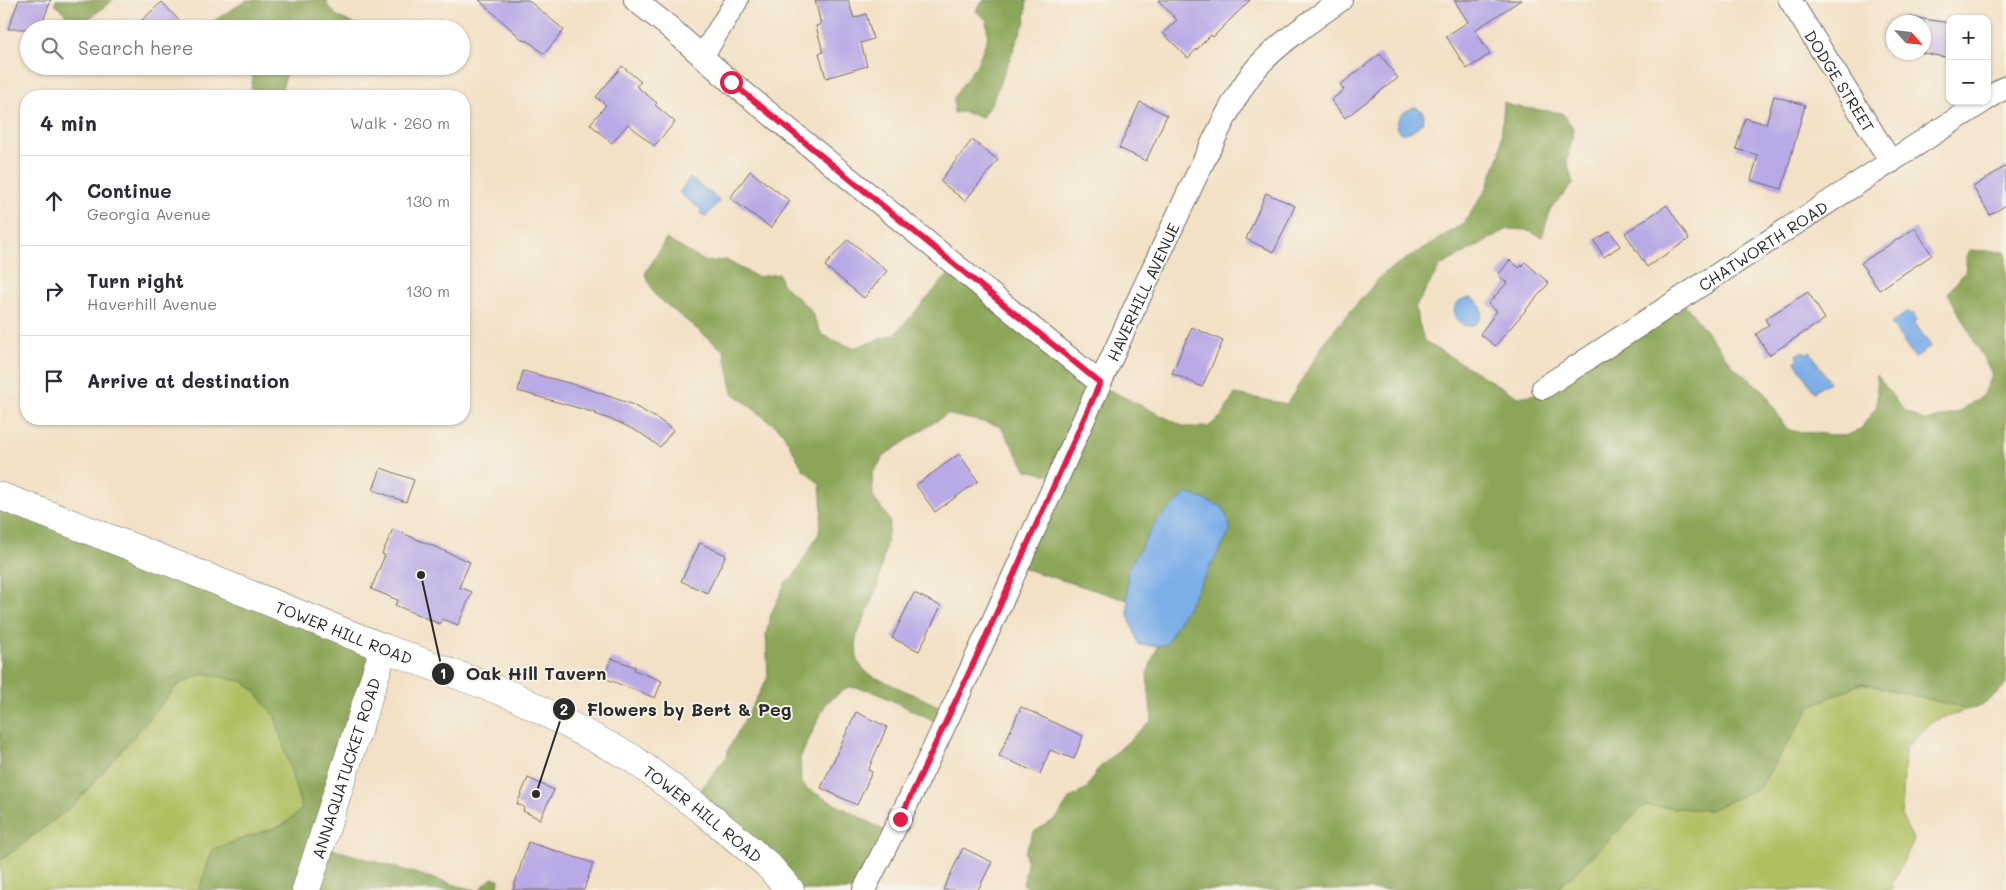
<!DOCTYPE html>
<meta charset="utf-8">
<style>
:root{--surface:#fff;--page:#f2f2f3;--text:#2b2b33;--muted:#7c7c81;--line:#e1e1e2}
body{margin:0;font-family:Mali,sans-serif;background:var(--page);color:var(--text)}
.controls{position:absolute;right:15px;top:15px;display:grid;overflow:hidden;border-radius:10px;box-shadow:0 1px 4px #0004}
.controls button{width:45px;height:45px;display:grid;place-items:center;padding:0;border:0;border-bottom:1px solid var(--line);background:var(--surface);color:var(--text);font:25px sans-serif}
.compass{position:absolute;left:1886px;top:15px;width:45px;height:45px;border-radius:50%;background:var(--surface);box-shadow:0 1px 4px #0004;rotate:117deg}
.stop{position:absolute;width:15px;height:15px;margin:-11px;border:4px solid #e11d48;border-radius:50%;background:#fff}
.stop.end{background:#e11d48;border-color:#fff;box-shadow:0 1px 5px #0008}
.list{margin:0;padding:0;list-style:none}
h2{display:flex;justify-content:space-between;align-items:center;height:65px;margin:0;padding:0 20px;font-size:21px}
h2 small{font-size:16px;font-weight:400;color:var(--muted)}
.list li{display:grid;grid-template-columns:32px 1fr auto;gap:15px;align-items:center;box-sizing:border-box;height:90px;padding:0 20px;border-top:1px solid var(--line)}
.list b{display:block;font-size:19px;white-space:nowrap}
.list p{margin:0;font-size:16px;white-space:nowrap;color:var(--muted)}
.list em{font-size:16px;font-style:normal;color:var(--muted)}
.icon{flex:none;width:28px;height:28px;fill:none;stroke:currentColor;stroke-width:2;stroke-linecap:round;stroke-linejoin:round}
.map{position:relative;flex:none;width:2006px;height:890px;overflow:hidden}
.search{position:absolute;background:var(--surface);box-shadow:0 1px 4px #0004;left:20px;top:20px;width:450px;height:55px;display:flex;align-items:center;gap:12px;box-sizing:border-box;padding:0 18px;border-radius:28px;color:var(--muted);font-size:19px}
.panel{position:absolute;background:var(--surface);box-shadow:0 1px 4px #0004;left:20px;top:90px;width:450px;height:335px;border-radius:20px}
.map>svg:first-child{display:block}
</style>
<div class="map">
<svg width="2006" height="890" viewBox="0 0 2006 890">
<rect width="100%" height="100%" fill="#f7f3e8"/>
<filter id="ink" filterUnits="userSpaceOnUse"><feTurbulence type="fractalNoise" baseFrequency=".02" numOctaves="2"/><feDisplacementMap in="SourceGraphic" scale="10" xChannelSelector="R" yChannelSelector="G"/><feConvolveMatrix kernelMatrix="1 2 1 2 8 2 1 2 1" color-interpolation-filters="sRGB"/></filter>
<filter id="wash" filterUnits="userSpaceOnUse"><feTurbulence type="fractalNoise" baseFrequency=".0096" numOctaves="4" result="noise"/><feDisplacementMap in="SourceGraphic" scale="20" xChannelSelector="R" yChannelSelector="G"/><feGaussianBlur stdDeviation="1.12" result="paint"/><feColorMatrix in="noise" values="0 0 0 0 0 0 0 0 0 0 0 0 0 0 0 0 0 1.4 0 .05"/><feComposite in="paint" operator="in"/></filter>
<g filter="url(#wash)">
<rect width="100%" height="100%" fill="#f3e1c6"/>
<path fill="#b0bf62" stroke="#6e7546" d="M 204,673 L 244,682 L 253,689 L 275,716 L 302,809 L 283,825 L 213,849 L 199,890 L 2,890 L 0,861 L 75,804 L 178,685 Z
M 1862,683 L 1969,709 L 1933,721 L 1905,749 L 1902,818 L 1914,841 L 1892,883 L 1893,890 L 1557,890 L 1644,806 L 1710,810 L 1760,787 L 1811,706 Z"/>
<path fill="#8ca658" stroke="#5c6842" d="M 56,0 L 113,0 L 90,18 L 85,29 L 74,29 L 72,21 L 55,4 Z
M 247,0 L 327,0 L 327,5 L 338,17 L 367,29 L 342,29 L 330,24 L 312,26 L 310,29 L 223,29 L 215,20 Z
M 984,0 L 1027,0 L 1025,21 L 992,102 L 982,117 L 963,112 L 954,113 L 954,97 L 977,64 L 988,37 L 986,19 L 976,11 Z
M 249,66 L 289,66 L 281,91 L 251,89 L 253,77 Z
M 1504,102 L 1511,106 L 1562,113 L 1574,129 L 1567,161 L 1573,184 L 1551,208 L 1542,237 L 1526,230 L 1508,229 L 1440,266 L 1415,308 L 1424,341 L 1518,397 L 1537,394 L 1683,302 L 1735,368 L 1764,391 L 1784,425 L 1792,431 L 1845,436 L 1860,430 L 1877,406 L 1877,375 L 1899,405 L 1907,412 L 1925,421 L 1957,413 L 1982,396 L 1992,374 L 1948,293 L 1965,272 L 1967,255 L 1970,250 L 2006,252 L 2006,685 L 1982,706 L 1970,708 L 1969,709 L 1862,683 L 1811,706 L 1760,787 L 1710,810 L 1644,806 L 1557,890 L 1035,890 L 1023,885 L 1027,866 L 1025,852 L 1034,832 L 1057,818 L 1069,799 L 1087,788 L 1098,769 L 1152,720 L 1147,674 L 1158,646 L 1166,644 L 1231,530 L 1127,571 L 1127,600 L 1022,568 L 1058,477 L 1027,470 L 1000,426 L 947,414 L 886,454 L 872,474 L 873,497 L 886,514 L 890,523 L 877,588 L 856,638 L 857,661 L 868,674 L 952,712 L 943,725 L 870,690 L 848,687 L 826,703 L 800,758 L 801,782 L 809,790 L 893,835 L 866,890 L 792,890 L 693,800 L 727,756 L 728,750 L 768,677 L 766,634 L 771,614 L 786,582 L 794,576 L 819,533 L 822,511 L 820,484 L 803,469 L 782,431 L 733,393 L 724,351 L 655,295 L 645,274 L 666,239 L 706,262 L 726,260 L 757,277 L 779,274 L 782,284 L 810,309 L 822,335 L 853,348 L 895,334 L 955,267 L 1103,387 L 1185,427 L 1208,427 L 1221,417 L 1235,394 L 1287,404 L 1328,337 L 1384,273 L 1464,223 L 1486,190 L 1500,154 Z
M 0,495 L 383,647 L 322,846 L 466,888 L 477,890 L 199,890 L 213,849 L 283,825 L 302,809 L 275,716 L 253,689 L 244,682 L 204,673 L 178,685 L 75,804 L 0,861 Z
M 492,878 L 499,879 L 498,890 L 479,890 Z"/>
<path fill="#7caee8" stroke="#546c8a" d="M 1415,107 L 1422,111 L 1424,115 C 1424,122 1421,124 1416,128 C 1393,145 1388,115 1415,107 Z
M 690,178 L 720,200 L 706,217 L 700,213 L 702,210 L 679,193 Z
M1454 312a14 14 0 1 1 28 0a14 14 0 1 1-28 0Z
M 1908,312 L 1910,315 L 1913,313 L 1917,320 L 1914,322 L 1931,346 L 1915,358 L 1891,323 Z
M 1804,351 L 1806,354 L 1810,351 L 1829,382 L 1814,392 L 1795,361 L 1798,359 L 1796,355 Z
M 1187,493 L 1223,507 L 1231,530 L 1166,644 L 1158,646 L 1139,645 L 1128,615 L 1127,572 L 1155,523 Z"/>
<g id="blocks">
<path fill="#b9a9e6" d="M 19,0 L 51,0 L 40,29 L 8,29 Z
M 479,0 L 528,0 L 564,30 L 544,54 L 527,40 L 525,42 Z
M 815,0 L 848,0 L 854,18 L 866,14 L 873,39 L 861,43 L 867,66 L 826,78 L 819,53 L 823,52 L 816,26 L 821,24 Z
M 1158,0 L 1250,0 L 1213,37 L 1211,35 L 1188,58 L 1163,33 L 1177,20 Z
M 1454,0 L 1521,0 L 1475,30 L 1490,54 L 1467,69 L 1446,36 L 1468,22 Z
M 162,2 L 187,29 L 132,29 Z
M 1910,17 L 1950,23 L 1950,58 L 1918,52 L 1924,52 L 1924,22 L 1909,22 Z
M 1380,54 L 1398,78 L 1345,118 L 1331,100 L 1344,90 L 1340,85 Z
M 622,66 L 641,82 L 636,86 L 657,103 L 655,105 L 675,122 L 654,146 L 628,124 L 612,143 L 590,124 L 606,105 L 596,97 Z
M 1774,96 L 1805,105 L 1782,189 L 1751,180 L 1758,155 L 1736,149 L 1745,118 L 1766,124 Z
M 1140,102 L 1167,115 L 1146,161 L 1119,148 Z
M 972,140 L 998,160 L 965,201 L 940,181 Z
M 2006,166 L 2006,205 L 1990,215 L 1973,187 Z
M 750,171 L 790,201 L 771,228 L 730,198 Z
M 1266,193 L 1295,206 L 1274,252 L 1246,239 Z
M 1667,205 L 1689,239 L 1647,267 L 1625,233 Z
M 1915,228 L 1932,255 L 1879,290 L 1861,263 Z
M 1610,231 L 1620,246 L 1604,257 L 1594,241 Z
M 848,239 L 887,271 L 864,298 L 825,266 Z
M 1510,260 L 1519,268 L 1525,262 L 1549,283 L 1495,346 L 1480,334 L 1497,311 L 1488,304 L 1507,283 L 1498,275 Z
M 1808,292 L 1825,319 L 1769,355 L 1756,334 L 1769,325 L 1765,319 Z
M 1192,327 L 1223,341 L 1202,387 L 1172,373 Z
M 523,371 L 580,386 L 631,404 L 658,419 L 673,430 L 660,447 L 642,434 L 618,422 L 595,414 L 596,413 L 518,391 Z
M 959,454 L 978,481 L 935,512 L 916,485 Z
M 381,468 L 414,480 L 406,502 L 373,490 Z
M 393,529 L 470,562 L 459,587 L 472,592 L 458,625 L 442,619 L 440,624 L 395,605 L 398,600 L 371,589 L 385,555 L 382,554 Z
M 700,543 L 726,555 L 707,593 L 681,581 Z
M 914,593 L 941,606 L 919,651 L 892,638 Z
M 611,658 L 635,667 L 634,670 L 662,681 L 655,698 L 604,678 Z
M 1021,707 L 1083,736 L 1074,759 L 1050,750 L 1040,774 L 999,756 Z
M 856,712 L 887,727 L 868,770 L 872,772 L 857,805 L 821,788 Z
M 528,778 L 554,790 L 540,819 L 523,811 L 524,807 L 517,804 Z
M 528,842 L 593,863 L 584,890 L 513,890 Z
M 963,848 L 992,862 L 978,890 L 943,890 Z"/>
</g>
</g>
<g filter="url(#ink)">
<use href="#blocks" fill-opacity="0" stroke="#716b61" stroke-width="1"/>
<g fill="none" stroke-linecap="round" stroke-linejoin="round">
<g stroke="#716b61" stroke-width="24">
<g id="minor">
<path d="M 635,0 L 668,26 L 731,82 L 1100,383"/>
<path id="s1" d="M 1790,0 L 1891,162"/>
<path d="M 702,57 L 737,0"/>
<path d="M 1987,99 L 2006,87"/>
<path id="s2" d="M 1543,388 L 1984,101"/>
<path id="s3" d="M 864,890 C 963,696 1048,496 1139,298 C 1168,237 1195,176 1226,116 C 1236,97 1247,77 1262,62 C 1286,38 1314,19 1341,0"/>
</g>
</g>
<g stroke="#716b61" stroke-width="29">
<g id="tertiary">
<path id="s4" d="M 306,890 L 384,648"/>
</g>
</g>
<g stroke="#716b61" stroke-width="29">
<g id="primary">
<path id="s5" d="M 0,496 L 137,549 L 384,648 L 514,696 L 632,758 L 703,811 L 767,864 L 790,890"/>
</g>
</g>
<use href="#minor" stroke="#fff" stroke-width="22"/>
<use href="#tertiary" stroke="#fff" stroke-width="28"/>
<use href="#primary" stroke="#fff" stroke-width="28"/>
</g>
</g>
<g fill="none" stroke-linecap="round" stroke-linejoin="round" filter="url(#ink)">
<path stroke="#e11d48" stroke-width="6" d="M 731,82 L 1100,383 L 983,643 L 900,819"/>
</g>
<g text-anchor="middle" dominant-baseline="central" stroke-width="4" stroke-linejoin="round" paint-order="stroke">
<g font-size="16" fill="#2b2b2b" stroke="#f7f3e8">
<text stroke="none"><textPath href="#s1" startOffset="95">DODGE STREET</textPath></text>
<text stroke="none"><textPath href="#s2" startOffset="262">CHATWORTH ROAD</textPath></text>
<text stroke="none"><textPath href="#s3" startOffset="660">HAVERHILL AVENUE</textPath></text>
<text stroke="none"><textPath href="#s5" startOffset="370">TOWER HILL ROAD</textPath></text>
<text stroke="none"><textPath href="#s4" startOffset="128">ANNAQUATUCKET ROAD</textPath></text>
<text stroke="none"><textPath href="#s5" startOffset="775">TOWER HILL ROAD</textPath></text>
</g>
</g>
<path fill="none" stroke="#2b2b2b" stroke-width="2" d="M421 575L443 674M536 794L564 709"/>
<g fill="#2b2b2b" stroke="#f7f3e8" stroke-width="2">
<circle cx="421" cy="575" r="5"/>
<circle cx="536" cy="794" r="5"/>
<circle cx="443" cy="674" r="12"/>
<circle cx="564" cy="709" r="12"/>
</g>
<g font-size="15" text-anchor="middle" font-weight="bold" fill="#fff">
<text x="443" y="679">1</text>
<text x="564" y="715">2</text>
</g>
<g font-size="18" text-anchor="middle" font-weight="bold" fill="#2b2b2b" stroke="#f7f3e8" stroke-width="4" stroke-linejoin="round" paint-order="stroke">
<text x="536" y="680">Oak Hill Tavern</text>
<text x="689" y="716">Flowers by Bert &amp; Peg</text>
</g>
</svg>
<div class="controls">
<button>+</button>
<button>−</button>
</div>
<svg class="compass" viewBox="-18 -18 36 36"><path d="M0-13l5 13h-10z" fill="#e53935"/><path d="M0 13l5-13h-10z" fill="#7c7c81"/></svg>
<div class="stop" style="left:731px;top:82px"></div>
<div class="stop end" style="left:900px;top:819px"></div>
<div class="search"><svg class="icon" aria-label="search" viewBox="0 0 24 24"><circle cx="10" cy="10" r="6"/><path d="M15 15l6 6"/></svg>Search here</div>
<section class="panel">
<h2>4 min<small>Walk · 260 m</small></h2>
<ul class="list">
<li><svg class="icon" aria-label="ahead" viewBox="0 0 24 24"><path d="M12 20V5M6 11l6-6 6 6"/></svg><div><b>Continue</b><p>Georgia Avenue</p></div><em>130 m</em></li>
<li><svg class="icon" aria-label="right" viewBox="0 0 24 24"><path d="M7 20v-9h11M14 6l5 5-5 5"/></svg><div><b>Turn right</b><p>Haverhill Avenue</p></div><em>130 m</em></li>
<li><svg class="icon" aria-label="arrive" viewBox="0 0 24 24"><path d="M6 21V4h12l-3 4 3 4H6"/></svg><div><b>Arrive at destination</b></div></li>
</ul>
</section>
</div>
